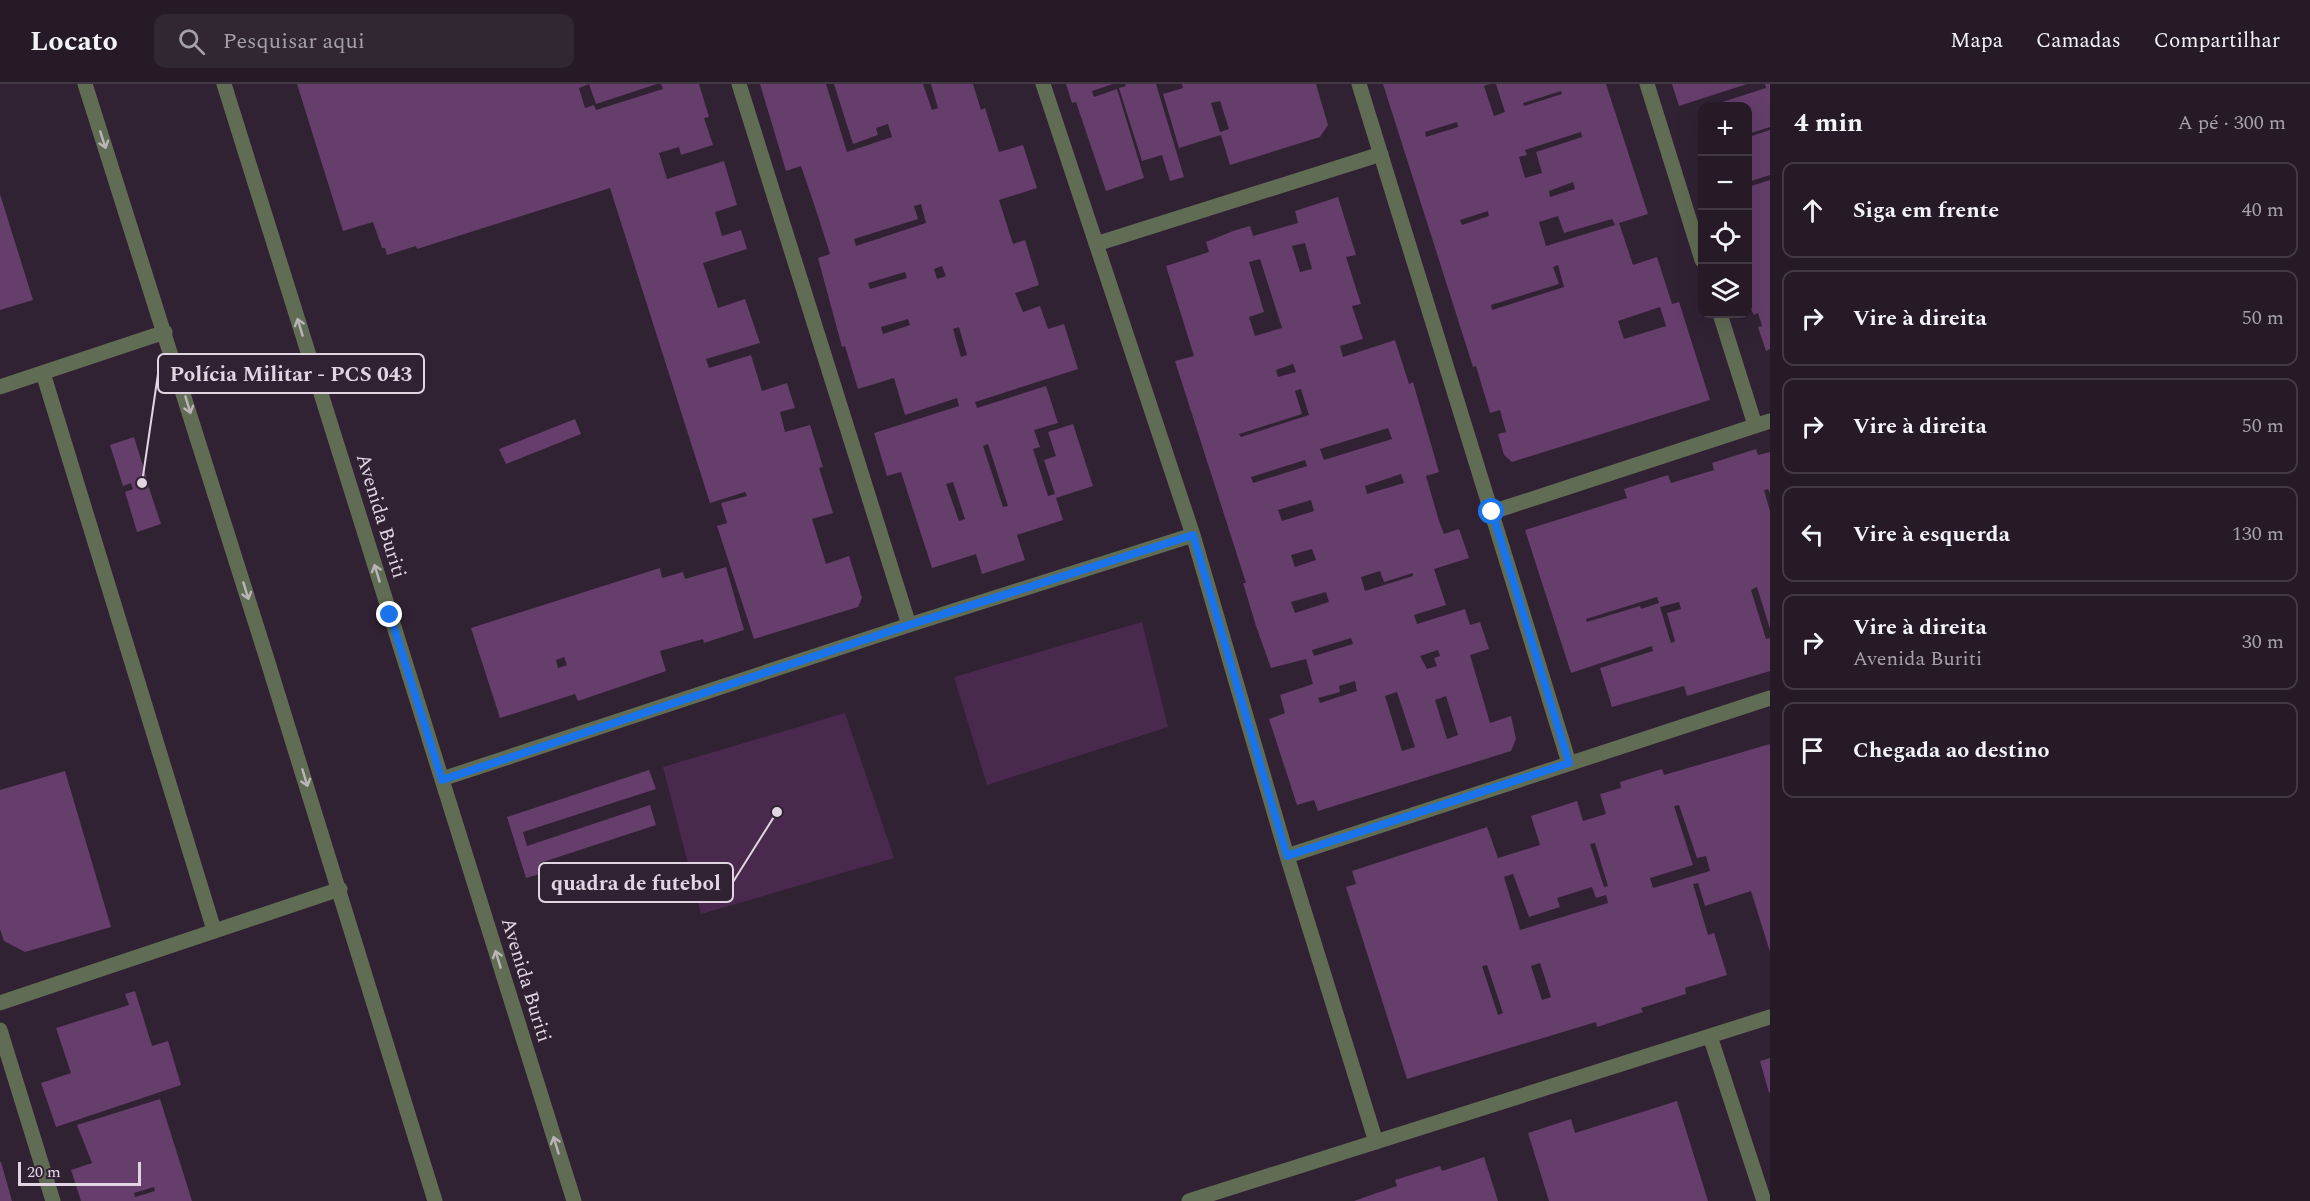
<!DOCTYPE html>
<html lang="pt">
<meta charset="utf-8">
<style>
:root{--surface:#251a26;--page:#312732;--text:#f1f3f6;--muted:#a3a1a7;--line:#423843}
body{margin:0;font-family:Spectral,serif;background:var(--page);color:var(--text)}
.controls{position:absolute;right:18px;top:18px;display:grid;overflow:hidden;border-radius:12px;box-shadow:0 6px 24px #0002}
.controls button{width:54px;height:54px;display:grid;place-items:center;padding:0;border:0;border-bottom:2px solid var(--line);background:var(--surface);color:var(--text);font:30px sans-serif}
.scale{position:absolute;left:18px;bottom:15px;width:123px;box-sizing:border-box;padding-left:6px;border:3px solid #e0d5e1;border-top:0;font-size:16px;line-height:21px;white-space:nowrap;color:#e0d5e1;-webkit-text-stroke:4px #312233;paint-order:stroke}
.stop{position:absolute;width:18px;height:18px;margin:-14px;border:4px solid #1a73e8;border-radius:50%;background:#fff}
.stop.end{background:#1a73e8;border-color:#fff;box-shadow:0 2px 6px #0008}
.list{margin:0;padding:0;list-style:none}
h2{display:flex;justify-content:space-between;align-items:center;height:78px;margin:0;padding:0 24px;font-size:26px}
h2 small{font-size:20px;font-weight:400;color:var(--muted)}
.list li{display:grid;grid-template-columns:39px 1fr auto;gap:18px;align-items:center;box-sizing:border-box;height:96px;margin:0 12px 12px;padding:0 12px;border:2px solid var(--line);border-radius:12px}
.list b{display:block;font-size:22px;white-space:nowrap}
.list p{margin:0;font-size:20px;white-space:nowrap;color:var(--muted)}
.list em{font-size:20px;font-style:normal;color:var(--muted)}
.icon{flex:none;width:33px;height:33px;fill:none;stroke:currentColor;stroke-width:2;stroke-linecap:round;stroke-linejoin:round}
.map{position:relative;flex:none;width:1770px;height:1117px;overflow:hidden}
header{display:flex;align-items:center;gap:36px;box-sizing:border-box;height:84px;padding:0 30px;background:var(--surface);border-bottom:2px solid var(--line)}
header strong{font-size:28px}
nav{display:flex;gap:33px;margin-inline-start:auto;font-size:21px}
.search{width:420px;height:54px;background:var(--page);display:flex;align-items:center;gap:15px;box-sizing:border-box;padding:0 21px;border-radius:12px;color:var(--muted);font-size:22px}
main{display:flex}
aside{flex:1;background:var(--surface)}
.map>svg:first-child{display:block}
</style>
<header>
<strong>Locato</strong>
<div class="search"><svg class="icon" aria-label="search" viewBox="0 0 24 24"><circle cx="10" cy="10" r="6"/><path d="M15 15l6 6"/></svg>Pesquisar aqui</div>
<nav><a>Mapa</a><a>Camadas</a><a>Compartilhar</a></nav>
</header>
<main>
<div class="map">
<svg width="1770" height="1117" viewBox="0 0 1770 1117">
<rect width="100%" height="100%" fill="#312233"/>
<path fill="#4a294f" d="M 1142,538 L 1168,643 L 987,701 L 954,593 Z
M 845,629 L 894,774 L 701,830 L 663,683 Z"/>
<path fill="#653e6b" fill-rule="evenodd" d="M 297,0 L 589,0 L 579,4 L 585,24 L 594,21 L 596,26 L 663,5 L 661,0 L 699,0 L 709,33 L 704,34 L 713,61 L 681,71 L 679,63 L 659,69 L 667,95 L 724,77 L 737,121 L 715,128 L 722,152 L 741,146 L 747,165 L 703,179 L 718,224 L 745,215 L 760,259 L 706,275 L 709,284 L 751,271 L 762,307 L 787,299 L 795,324 L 780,328 L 785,348 L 810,341 L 823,383 L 819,384 L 833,429 L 812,435 L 826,480 L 849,472 L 862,514 L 858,523 L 754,555 L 717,442 L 727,439 L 721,419 L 747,412 L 745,408 L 710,419 L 610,104 L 417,165 L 416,162 L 387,171 L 385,164 L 382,164 L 373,138 L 343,147 Z
M 589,0 L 657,0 L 596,20 Z
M 760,0 L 826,0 L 847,68 L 892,53 L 888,40 L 876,44 L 878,51 L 853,60 L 834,0 L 923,0 L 932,26 L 938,24 L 931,0 L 973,0 L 981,26 L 985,24 L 999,68 L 1023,61 L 1037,104 L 999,116 L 1013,160 L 1025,156 L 1039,201 L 1015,209 L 1023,228 L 1040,222 L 1048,245 L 1064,240 L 1078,285 L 975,318 L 977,324 L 1046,302 L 1058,339 L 1034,346 L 1040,363 L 1033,365 L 1048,412 L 1055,410 L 1044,376 L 1056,372 L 1048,348 L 1073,340 L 1093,402 L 1056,414 L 1063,436 L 1017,451 L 1025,476 L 982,490 L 976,470 L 932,484 L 901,388 L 887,392 L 874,349 L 959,322 L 957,314 L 905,331 L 894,294 L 858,305 L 845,262 L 842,263 L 818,174 L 830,170 L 816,126 L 801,82 L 786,87 ZM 921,120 L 926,139 L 856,162 L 854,155 L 918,135 L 914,122 ZM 942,182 L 946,192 L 937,195 L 934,185 ZM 905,188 L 907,194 L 870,205 L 868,199 ZM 908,235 L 910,241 L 883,250 L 881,243 ZM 959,243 L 967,271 L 961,273 L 953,245 ZM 988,360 L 1008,422 L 1003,423 L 983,362 ZM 953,398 L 965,435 L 959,437 L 946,400 Z
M 1066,0 L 1113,0 L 1092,7 L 1094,13 L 1117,5 L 1144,94 L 1106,107 L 1076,18 L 1072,19 Z
M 1125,0 L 1156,0 L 1184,93 L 1170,97 L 1162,71 L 1142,77 L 1119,4 L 1126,2 Z
M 1182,0 L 1316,0 L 1328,41 L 1320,53 L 1230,81 L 1221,51 L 1179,64 L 1163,10 L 1183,4 ZM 1220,17 L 1229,45 L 1220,48 L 1211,19 Z
M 1383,0 L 1490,0 L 1484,2 L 1494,32 L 1505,28 L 1496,0 L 1606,0 L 1648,130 L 1619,139 L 1633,181 L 1657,173 L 1672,220 L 1679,218 L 1710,316 L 1512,378 L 1504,371 L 1498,350 L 1506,348 L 1500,326 L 1490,329 L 1476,282 L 1473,283 ZM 1561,7 L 1562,10 L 1524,22 L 1523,19 ZM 1457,38 L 1458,43 L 1426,53 L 1425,48 ZM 1581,48 L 1582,53 L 1536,68 L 1542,89 L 1525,94 L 1519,73 L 1527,71 L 1525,66 ZM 1573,98 L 1575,105 L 1550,113 L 1549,107 ZM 1488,127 L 1489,132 L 1462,141 L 1460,136 ZM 1558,132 L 1564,149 L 1612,135 L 1615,141 L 1546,162 L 1539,138 ZM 1558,181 L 1564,203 L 1492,226 L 1491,221 L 1559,200 L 1553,183 ZM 1660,223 L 1666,242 L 1624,255 L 1618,237 Z
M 1672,0 L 1747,0 L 1679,22 Z
M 1765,0 L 1770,0 L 1770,43 L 1748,50 L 1748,22 L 1710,22 L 1766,4 Z
M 1770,46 L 1770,91 L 1748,98 L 1748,53 Z
M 1770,96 L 1770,265 L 1766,267 L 1758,243 L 1762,242 L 1758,229 L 1754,231 L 1748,219 L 1748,103 Z
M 0,110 L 33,216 L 0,226 Z
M 1338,113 L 1356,171 L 1346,173 L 1361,220 L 1352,222 L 1363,255 L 1340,262 L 1343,273 L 1395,256 L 1409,300 L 1413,298 L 1439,388 L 1426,392 L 1439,437 L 1444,450 L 1459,445 L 1469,474 L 1434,485 L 1446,521 L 1414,531 L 1417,540 L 1465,525 L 1470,541 L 1480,538 L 1489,565 L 1470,571 L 1490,639 L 1511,632 L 1516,655 L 1511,667 L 1318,727 L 1314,716 L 1297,721 L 1269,635 L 1285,629 L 1280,611 L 1313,600 L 1306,575 L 1271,584 L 1256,542 L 1243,499 L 1246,499 L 1175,277 L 1194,272 L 1166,182 L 1209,168 L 1206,158 L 1233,147 L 1250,142 L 1253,152 L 1298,139 L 1295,127 ZM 1305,159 L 1312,185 L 1300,188 L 1292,162 ZM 1260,175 L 1282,244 L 1255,252 L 1249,233 L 1264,228 L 1249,178 ZM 1293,280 L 1296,288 L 1278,293 L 1276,286 ZM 1301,305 L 1309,331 L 1241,353 L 1239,350 L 1302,330 L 1295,307 ZM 1388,344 L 1392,355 L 1324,376 L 1320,365 ZM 1305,376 L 1307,382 L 1253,399 L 1251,393 ZM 1401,390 L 1404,399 L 1367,410 L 1365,402 ZM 1311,416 L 1314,427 L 1282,437 L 1278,426 ZM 1312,465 L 1316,476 L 1295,483 L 1291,471 ZM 1380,487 L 1384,498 L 1413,489 L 1413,492 L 1365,507 L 1361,493 ZM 1326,508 L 1329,518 L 1295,529 L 1291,518 ZM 1351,554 L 1353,560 L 1314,572 L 1312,566 ZM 1438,566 L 1440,572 L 1434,574 L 1437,582 L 1427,585 L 1420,572 ZM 1355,597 L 1357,607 L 1320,619 L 1318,614 L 1340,608 L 1339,602 ZM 1397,608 L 1415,663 L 1402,667 L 1385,612 ZM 1446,612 L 1458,651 L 1447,655 L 1435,616 Z
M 575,335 L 581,350 L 506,380 L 499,365 Z
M 134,353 L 147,395 L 138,397 L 140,403 L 148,401 L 161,440 L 137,448 L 125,408 L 133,405 L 131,399 L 123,402 L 110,361 Z
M 1756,365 L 1758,371 L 1770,368 L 1770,410 L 1768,405 L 1764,406 L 1770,427 L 1770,545 L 1757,503 L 1751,506 L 1766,555 L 1770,554 L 1770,587 L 1687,612 L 1684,602 L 1612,623 L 1600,584 L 1653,567 L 1652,562 L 1571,589 L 1525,446 L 1627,414 L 1624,405 L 1668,391 L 1671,399 L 1714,386 L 1712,379 ZM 1657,513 L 1659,519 L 1641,525 L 1640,522 L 1587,538 L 1586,535 ZM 1679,518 L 1681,525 L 1667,529 L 1675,557 L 1671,559 L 1660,523 Z
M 726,483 L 744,546 L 704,559 L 703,555 L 660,567 L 666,587 L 578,617 L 575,610 L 500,634 L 471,544 L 660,484 L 662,494 L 683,488 L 685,495 ZM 564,573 L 567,581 L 558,584 L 556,576 Z
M 1770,660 L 1770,868 L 1751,807 L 1705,822 L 1698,799 L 1693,800 L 1708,851 L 1714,849 L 1727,891 L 1685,904 L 1686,910 L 1641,924 L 1643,928 L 1597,943 L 1596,938 L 1407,995 L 1346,803 L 1356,800 L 1352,787 L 1487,743 L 1498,774 L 1511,770 L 1540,761 L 1531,732 L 1577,717 L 1583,737 L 1606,730 L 1600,710 L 1621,704 L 1620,698 L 1662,685 L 1664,691 ZM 1679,721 L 1697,774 L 1706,772 L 1710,787 L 1653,804 L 1650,794 L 1693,781 L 1674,722 ZM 1595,759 L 1608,802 L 1604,803 L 1590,760 ZM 1513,790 L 1529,833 L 1560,823 L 1557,814 L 1592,803 L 1596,814 L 1606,811 L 1608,819 L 1520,846 L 1504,793 ZM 1540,879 L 1551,913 L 1542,916 L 1531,882 ZM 1487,881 L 1503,929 L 1498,931 L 1482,882 Z
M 649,686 L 656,705 L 523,748 L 527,762 L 650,721 L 656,741 L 540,779 L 543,789 L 526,794 L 507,733 Z
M 65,687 L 111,843 L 25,868 L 4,857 L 0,845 L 0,706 Z
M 135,907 L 152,962 L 168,957 L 181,1001 L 56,1043 L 41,999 L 71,989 L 56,944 L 129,921 L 125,910 Z
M 1770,974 L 1770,1008 L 1769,1009 L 1760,977 Z
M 160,1015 L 192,1117 L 81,1117 L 71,1086 L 92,1079 L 77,1041 ZM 154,1103 L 155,1107 L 135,1113 L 134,1109 Z
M 1677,1017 L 1708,1117 L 1549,1117 L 1528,1049 L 1571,1035 L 1575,1049 Z
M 1484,1073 L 1498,1117 L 1354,1117 L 1397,1102 L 1395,1096 L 1440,1082 L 1442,1087 Z
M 0,1078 L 1,1078 L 12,1117 L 0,1117 Z"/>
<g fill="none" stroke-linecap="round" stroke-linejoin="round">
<path stroke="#616c54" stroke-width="15" d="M 85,0 L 266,572 L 435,1117
M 224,0 L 574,1117
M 739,0 L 909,541
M 1043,0 L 1193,451 L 1287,772 L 1376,1058
M 1359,0 L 1569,679
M 1647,0 L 1702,176
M 1096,160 L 1381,70
M 1720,230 L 1755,341
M 43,289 L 214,846
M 0,303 L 165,248
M 1492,428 L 1770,337
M 442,695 L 909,541 L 1193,451
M 1287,772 L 1770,614
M 0,919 L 340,805
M 0,946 L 53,1117
M 1710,952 L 1764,1117
M 1189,1117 L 1770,933"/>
</g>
<defs><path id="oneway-shaft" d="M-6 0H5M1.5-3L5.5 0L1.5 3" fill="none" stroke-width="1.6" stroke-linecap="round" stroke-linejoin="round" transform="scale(1.5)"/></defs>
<g stroke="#bab6b7">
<use href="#oneway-shaft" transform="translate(103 56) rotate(72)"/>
<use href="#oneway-shaft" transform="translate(300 243) rotate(-107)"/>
<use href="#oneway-shaft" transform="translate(188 321) rotate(73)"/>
<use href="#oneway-shaft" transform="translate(377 489) rotate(-107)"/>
<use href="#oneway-shaft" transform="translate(246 507) rotate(73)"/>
<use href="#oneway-shaft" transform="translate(305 694) rotate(73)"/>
<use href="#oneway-shaft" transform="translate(498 875) rotate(-107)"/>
<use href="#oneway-shaft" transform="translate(556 1061) rotate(-107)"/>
</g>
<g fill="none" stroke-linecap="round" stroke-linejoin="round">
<path stroke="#1a73e8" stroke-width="8" d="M 390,531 L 442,696 L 909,541 L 1193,451 L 1287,772 L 1569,679 L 1492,428"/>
</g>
<g text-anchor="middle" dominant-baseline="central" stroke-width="5" stroke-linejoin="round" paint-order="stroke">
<g font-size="20" fill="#e0d5e1" stroke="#312233">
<text transform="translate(381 432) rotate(73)">Avenida Buriti</text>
<text transform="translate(526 896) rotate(73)">Avenida Buriti</text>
</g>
</g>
<path fill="none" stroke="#e0d5e1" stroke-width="2" d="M142 399L158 290M777 728L733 798"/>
<g fill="#e0d5e1" stroke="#312233" stroke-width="2">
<circle cx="142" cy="399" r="6"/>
<circle cx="777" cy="728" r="6"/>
</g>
<g fill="#312233" stroke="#e0d5e1" stroke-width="2">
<rect x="158" y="270" width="266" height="39" rx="6"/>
<rect x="539" y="779" width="194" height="39" rx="6"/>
</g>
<g font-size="21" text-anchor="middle" font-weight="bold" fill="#e0d5e1">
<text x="291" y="297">Polícia Militar - PCS 043</text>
<text x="636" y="806">quadra de futebol</text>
</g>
</svg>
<div class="controls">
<button>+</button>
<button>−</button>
<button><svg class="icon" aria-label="locate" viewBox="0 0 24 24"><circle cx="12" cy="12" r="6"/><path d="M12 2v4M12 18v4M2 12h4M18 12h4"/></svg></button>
<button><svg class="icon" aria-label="layers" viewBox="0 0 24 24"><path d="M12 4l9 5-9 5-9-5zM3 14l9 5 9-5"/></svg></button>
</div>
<div class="scale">20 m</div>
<div class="stop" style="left:1492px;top:428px"></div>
<div class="stop end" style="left:390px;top:531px"></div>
</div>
<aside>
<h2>4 min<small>A pé · 300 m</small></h2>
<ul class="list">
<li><svg class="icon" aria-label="ahead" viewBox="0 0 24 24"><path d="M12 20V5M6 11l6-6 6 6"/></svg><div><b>Siga em frente</b></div><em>40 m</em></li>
<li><svg class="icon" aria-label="right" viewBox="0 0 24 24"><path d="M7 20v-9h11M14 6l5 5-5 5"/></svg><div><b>Vire à direita</b></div><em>50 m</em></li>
<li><svg class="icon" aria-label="right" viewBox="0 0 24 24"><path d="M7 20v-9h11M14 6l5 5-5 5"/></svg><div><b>Vire à direita</b></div><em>50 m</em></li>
<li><svg class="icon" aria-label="left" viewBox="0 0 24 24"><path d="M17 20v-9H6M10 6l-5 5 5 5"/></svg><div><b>Vire à esquerda</b></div><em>130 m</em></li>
<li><svg class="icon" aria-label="right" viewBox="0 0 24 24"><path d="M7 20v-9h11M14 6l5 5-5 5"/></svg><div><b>Vire à direita</b><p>Avenida Buriti</p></div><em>30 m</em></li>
<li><svg class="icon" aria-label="arrive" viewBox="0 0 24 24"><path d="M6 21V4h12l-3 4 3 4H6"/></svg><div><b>Chegada ao destino</b></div></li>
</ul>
</aside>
</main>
